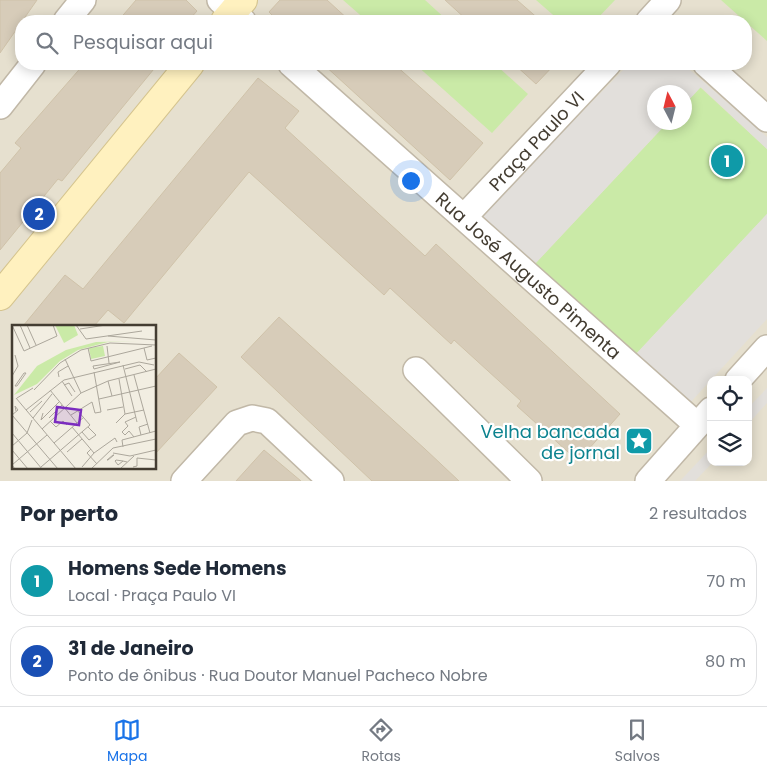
<!DOCTYPE html>
<html lang="pt">
<meta charset="utf-8">
<style>
:root{--surface:#fff;--page:#f6f6f7;--text:#1f2937;--muted:#747a83;--line:#e0e1e3;--accent:#1a73e8}
body{margin:0;font-family:Poppins,sans-serif;background:var(--page);color:var(--text)}
.controls{position:absolute;right:15px;bottom:15px;display:grid;overflow:hidden;border-radius:10px;box-shadow:0 2px 12px #0003}
.controls button{width:45px;height:45px;display:grid;place-items:center;padding:0;border:0;border-bottom:1px solid var(--line);background:var(--surface);color:var(--text);font:25px sans-serif}
.compass{position:absolute;left:647px;top:85px;width:45px;height:45px;border-radius:50%;background:var(--surface);box-shadow:0 2px 12px #0003;rotate:353deg}
.you{position:absolute;left:410px;top:180px;width:18px;height:18px;margin:-12px;border:4px solid #fff;border-radius:50%;background:#1a73e8;box-shadow:0 0 0 8px #1a73e833}
.badge{display:grid;place-items:center;width:32px;height:32px;border-radius:50%;background:var(--accent);color:#fff;font-size:16px;font-weight:700}
.pin{position:absolute;translate:-50% -50%;border:2px solid #fff;box-shadow:0 1px 5px #0006}
.list{margin:0;padding:0;list-style:none}
h2{display:flex;justify-content:space-between;align-items:center;height:65px;margin:0;padding:0 20px;font-size:21px}
h2 small{font-size:16px;font-weight:400;color:var(--muted)}
.list li{display:grid;grid-template-columns:32px 1fr auto;gap:15px;align-items:center;box-sizing:border-box;height:70px;margin:0 10px 10px;padding:0 10px;border:1px solid var(--line);border-radius:20px}
.list b{display:block;font-size:19px;white-space:nowrap}
.list p{margin:0;font-size:16px;white-space:nowrap;color:var(--muted)}
.list em{font-size:16px;font-style:normal;color:var(--muted)}
.icon{flex:none;width:28px;height:28px;fill:none;stroke:currentColor;stroke-width:2;stroke-linecap:round;stroke-linejoin:round}
.map{position:relative;flex:none;width:767px;height:481px;overflow:hidden}
.search{position:absolute;background:var(--surface);box-shadow:0 2px 12px #0003;left:15px;right:15px;top:15px;height:55px;display:flex;align-items:center;gap:12px;box-sizing:border-box;padding:0 18px;border-radius:20px;color:var(--muted);font-size:19px}
.sheet{height:225px;background:var(--surface)}
nav{display:flex;justify-content:space-around;align-items:center;box-sizing:border-box;height:70px;border-top:1px solid var(--line);background:var(--surface);font-size:14px;color:var(--muted)}
nav a{display:grid;justify-items:center;gap:2px}
nav .on{color:var(--accent)}
.map>svg:first-child{display:block}
</style>
<div class="map">
<svg width="767" height="481" viewBox="0 0 767 481">
<rect width="100%" height="100%" fill="#f2eee2"/>
<path fill="#e6e0cf" fill-rule="evenodd" d="M 0,0 L 767,0 L 767,481 L 0,481 ZM 21,21 L 746,21 L 746,64 L 21,64 ZM 654,92 L 684,92 L 684,122 L 654,122 ZM 14,326 L 155,326 L 155,467 L 14,467 ZM 711,380 L 748,380 L 748,462 L 711,462 Z"/>
<path fill="#caeaa7" d="M 343,0 L 425,0 L 448,21 L 367,21 Z
M 536,0 L 615,0 L 595,21 L 560,21 Z
M 721,0 L 767,0 L 767,41 Z
M 415,64 L 495,64 L 528,94 L 492,133 Z
M 700,87 L 767,149 L 767,214 L 636,354 L 533,266 L 667,123 L 684,122 L 685,104 Z"/>
<path fill="#e2dfdb" d="M 629,64 L 683,64 L 767,137 L 767,149 L 701,87 L 685,104 L 684,92 L 654,92 L 654,122 L 667,123 L 533,266 L 480,216 Z
M 767,214 L 767,319 L 688,405 L 636,354 Z
M 767,388 L 767,403 L 748,424 L 748,408 Z
M 711,448 L 711,462 L 713,462 L 695,481 L 680,481 Z"/>
<path fill="#d7ccb9" stroke="#cfc2a9" d="M 0,0 L 37,0 L 0,53 Z
M 136,0 L 186,0 L 197,11 L 188,21 L 118,21 Z
M 280,0 L 327,0 L 350,21 L 278,21 L 269,12 Z
M 445,0 L 517,0 L 541,21 L 468,21 Z
M 84,64 L 158,64 L 62,181 L 58,179 L 0,250 L 0,173 L 21,148 L 15,143 Z
M 323,64 L 394,64 L 483,143 L 450,180 Z
M 514,64 L 555,64 L 536,84 Z
M 258,78 L 299,111 L 285,128 L 425,256 L 436,244 L 620,414 L 578,461 L 517,406 L 521,401 L 454,340 L 451,344 L 390,288 L 384,295 L 249,172 L 124,323 L 108,310 L 94,326 L 23,326 L 65,275 L 83,289 Z
M 279,317 L 425,449 L 459,481 L 372,481 L 241,357 Z
M 179,353 L 217,387 L 155,454 L 155,379 Z
M 264,450 L 301,481 L 236,481 Z"/>
<g fill="none" stroke-linecap="round" stroke-linejoin="round">
<g stroke="#c1b8a7" stroke-width="28">
<g id="street">
<path d="M 220,0 L 243,21"/>
<path d="M 66,21 L 83,0"/>
<path d="M 649,21 L 668,0"/>
<path id="s1" d="M 291,64 L 697,425"/>
<path d="M 706,64 L 767,119"/>
<path d="M 0,106 L 33,64"/>
<path id="s2" d="M 464,217 L 608,64"/>
<path d="M 416,370 L 529,481"/>
<path d="M 738,380 L 767,348"/>
<path d="M 184,481 L 237,423 L 252,418 L 267,421 L 331,481"/>
<path d="M 648,481 L 711,410"/>
</g>
</g>
<g stroke="#d5c48e" stroke-width="30">
<path id="secondary" d="M 225,21 L 243,0
M 0,296 L 190,64"/>
</g>
<use href="#street" stroke="#fff" stroke-width="25"/>
<use href="#secondary" stroke="#fff1bf" stroke-width="28"/>
</g>
<defs>
<g id="sight-square" transform="scale(1.4375)"><rect x="-9" y="-9" width="18" height="18" rx="4" fill="#0f9aa8" stroke="#fff"/><path d="M0-6L1.8-2.2L6-1.7L2.9 1.2L3.7 5.4L0 3.3L-3.7 5.4L-2.9 1.2L-6-1.7L-1.8-2.2Z" fill="#fff"/></g>
</defs>
<g fill-rule="evenodd">
<use href="#sight-square" x="639" y="441"/>
</g>
<g text-anchor="middle" dominant-baseline="central" stroke-width="4.5" stroke-linejoin="round" paint-order="stroke">
<g font-size="18" fill="#443d32" stroke="#fff">
<text stroke="none"><textPath href="#s2" startOffset="105">Praça Paulo VI</textPath></text>
<text stroke="none"><textPath href="#s1" startOffset="318">Rua José Augusto Pimenta</textPath></text>
</g>
<g font-size="18" fill="#0d838f" stroke="#fff" text-anchor="end">
<text x="620" y="431">Velha bancada<tspan x="620" dy="21">de jornal</tspan></text>
</g>
</g>
<g transform="translate(12 325)">
<rect width="144" height="144" fill="#f2eee2"/>
<path d="M 43,0 L 62,0 L 66,10 L 52,18 ZM 126,16 L 96,17 L 66,25 L 48,36 L 25,59 L 2,70 L 25,41 L 54,25 L 84,17 ZM 91,21 L 93,31 L 79,34 L 77,23 Z" fill="#caeaa7"/>
<path fill="none" stroke="#aca79c" stroke-width="1" d="M 0,0 L 12,26 L 45,11 L 41,0M 8,0 L 18,23M 15,0 L 24,20M 64,0 L 74,14 L 130,6M 68,4 L 94,0M 96,11 L 144,15M 95,21 L 97,38M 76,23 L 79,36 L 140,21M 132,23 L 135,35 L 144,33M 53,34 L 69,68M 111,40 L 125,97M 81,41 L 82,44 L 108,37M 81,41 L 108,37M 113,44 L 128,40 L 135,47M 14,48 L 5,61 L 3,61 L 12,48 ZM 122,50 L 138,108M 0,51 L 6,41 L 3,30M 47,52 L 46,47 L 56,41M 107,54 L 113,89M 50,56 L 60,71M 96,56 L 100,71M 52,60 L 57,58 L 63,67M 22,65 L 48,38 L 69,25 L 98,18 L 144,20M 38,65 L 65,98M 4,73 L 64,144M 5,73 L 21,63M 87,74 L 144,61M 14,85 L 52,55 L 127,37 L 142,40M 95,85 L 111,82M 18,87 L 30,76M 31,88 L 29,95 L 47,77M 0,90 L 46,144M 0,90 L 6,85 L 3,81 L 4,86M 59,90 L 80,77 L 83,88 L 89,87 L 82,47M 21,93 L 40,69M 37,93 L 50,80M 38,96 L 44,102 L 51,96 L 55,100M 104,98 L 113,89 L 132,85M 60,102 L 82,128M 30,104 L 69,68 L 96,56 L 144,44M 70,107 L 77,115 L 84,110 L 76,102M 0,108 L 30,144M 129,110 L 127,102 L 136,99M 122,112 L 117,106 L 113,110 L 110,107 L 116,101 L 113,97 L 124,92M 42,118 L 72,92M 0,121 L 15,108 L 20,95M 111,122 L 110,115 L 144,106M 79,124 L 75,128 L 85,139M 0,125 L 16,144M 55,127 L 70,114M 82,128 L 103,113 L 105,117M 101,128 L 118,131 L 144,125M 101,130 L 102,130 L 96,135 L 95,135 ZM 111,136 L 106,140 L 103,136 L 104,135 L 111,136 L 115,137M 29,142 L 78,100 L 65,85M 70,142 L 82,128M 121,142 L 125,141 L 125,133 L 144,135M 3,144 L 0,140 L 35,110M 79,144 L 101,123 L 144,114M 108,144 L 122,131"/>
<path fill="#7b2cbf" fill-opacity="0.15" stroke="#7b2cbf" stroke-width="2.5" d="M 45,82 L 69,85 L 67,100 L 43,97 Z"/>
<rect width="144" height="144" fill="none" stroke="#443d32" stroke-width="2.5"/>
</g>
</svg>
<div class="controls">
<button><svg class="icon" aria-label="locate" viewBox="0 0 24 24"><circle cx="12" cy="12" r="6"/><path d="M12 2v4M12 18v4M2 12h4M18 12h4"/></svg></button>
<button><svg class="icon" aria-label="layers" viewBox="0 0 24 24"><path d="M12 4l9 5-9 5-9-5zM3 14l9 5 9-5"/></svg></button>
</div>
<svg class="compass" viewBox="-18 -18 36 36"><path d="M0-13l5 13h-10z" fill="#e53935"/><path d="M0 13l5-13h-10z" fill="#747a83"/></svg>
<div class="you"></div>
<div class="pin badge" style="left:727px;top:161px;background:#0f9aa8">1</div>
<div class="pin badge" style="left:39px;top:214px;background:#1a4fb4">2</div>
<div class="search"><svg class="icon" aria-label="search" viewBox="0 0 24 24"><circle cx="10" cy="10" r="6"/><path d="M15 15l6 6"/></svg>Pesquisar aqui</div>
</div>
<section class="sheet">
<h2>Por perto<small>2 resultados</small></h2>
<ul class="list">
<li><span class="badge" style="background:#0f9aa8">1</span><div><b>Homens Sede Homens</b><p>Local · Praça Paulo VI</p></div><em>70 m</em></li>
<li><span class="badge" style="background:#1a4fb4">2</span><div><b>31 de Janeiro</b><p>Ponto de ônibus · Rua Doutor Manuel Pacheco Nobre</p></div><em>80 m</em></li>
</ul>
</section>
<nav>
<a class="on"><svg class="icon" aria-label="map" viewBox="0 0 24 24"><path d="M3 6l6-2 6 2 6-2v14l-6 2-6-2-6 2zM9 4v14M15 6v14"/></svg>Mapa</a>
<a><svg class="icon" aria-label="directions" viewBox="0 0 24 24"><path d="M12 3l9 9-9 9-9-9zM9 14v-3h6M13 9l2 2-2 2"/></svg>Rotas</a>
<a><svg class="icon" aria-label="saved" viewBox="0 0 24 24"><path d="M7 4h10v16l-5-4-5 4z"/></svg>Salvos</a>
</nav>
